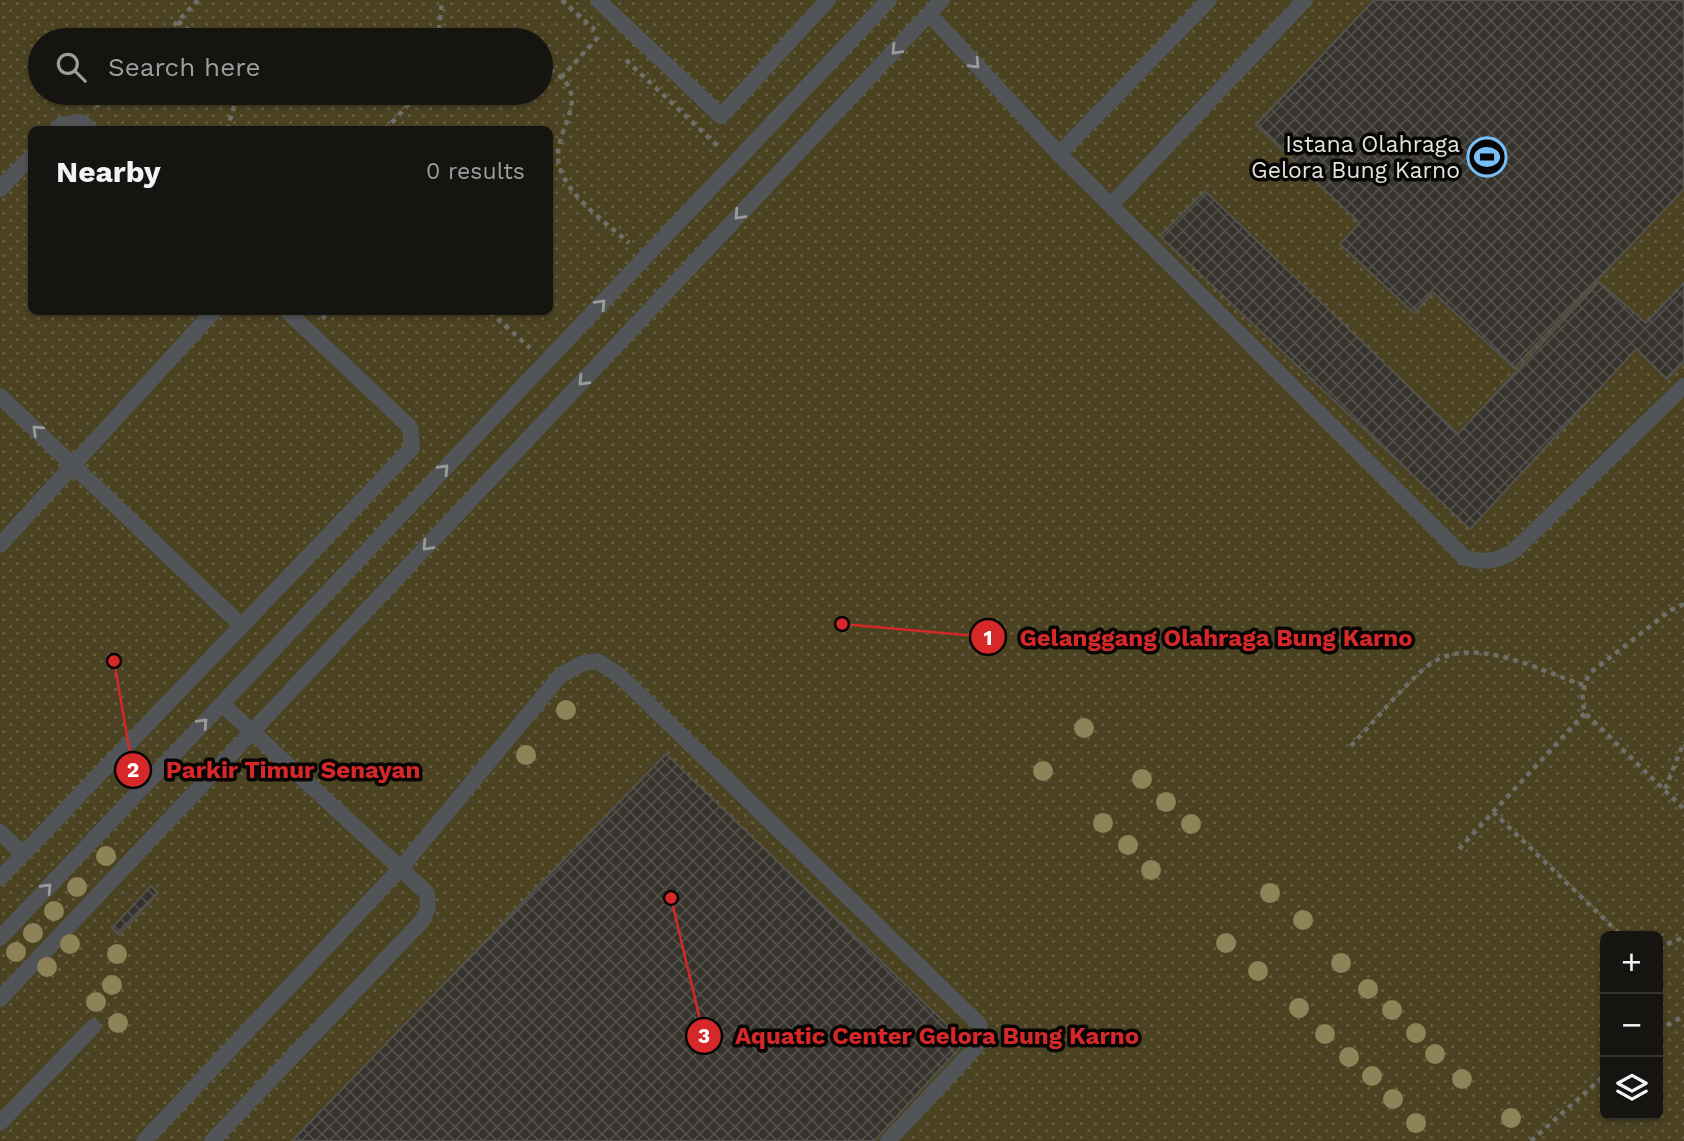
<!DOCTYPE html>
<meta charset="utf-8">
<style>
:root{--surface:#161410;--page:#1f1d19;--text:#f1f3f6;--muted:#9e9e9f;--line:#353330}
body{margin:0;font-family:"Work Sans",sans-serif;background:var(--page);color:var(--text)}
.controls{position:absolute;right:21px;bottom:21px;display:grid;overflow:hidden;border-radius:10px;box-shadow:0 2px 5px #0004}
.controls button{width:63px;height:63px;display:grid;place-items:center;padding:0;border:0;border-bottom:2px solid var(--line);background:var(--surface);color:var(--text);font:35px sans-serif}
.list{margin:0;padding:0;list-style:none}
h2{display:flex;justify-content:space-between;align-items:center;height:91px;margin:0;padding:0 28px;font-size:30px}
h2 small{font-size:23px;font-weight:400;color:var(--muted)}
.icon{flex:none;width:38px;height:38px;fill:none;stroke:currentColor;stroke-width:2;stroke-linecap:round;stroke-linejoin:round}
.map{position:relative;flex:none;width:1684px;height:1141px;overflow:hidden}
.search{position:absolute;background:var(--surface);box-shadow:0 2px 5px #0004;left:28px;top:28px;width:525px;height:77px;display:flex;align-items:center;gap:18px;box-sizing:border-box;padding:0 24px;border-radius:38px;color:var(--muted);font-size:26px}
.panel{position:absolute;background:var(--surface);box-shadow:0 2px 5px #0004;left:28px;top:126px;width:525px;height:189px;border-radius:10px}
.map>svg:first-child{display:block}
</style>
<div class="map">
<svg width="1684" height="1141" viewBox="0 0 1684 1141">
<defs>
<pattern id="park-dots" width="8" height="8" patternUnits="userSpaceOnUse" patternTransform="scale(1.75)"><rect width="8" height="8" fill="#4b4222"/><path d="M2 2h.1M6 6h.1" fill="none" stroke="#655d42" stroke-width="1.8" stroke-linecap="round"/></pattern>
<pattern id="building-cross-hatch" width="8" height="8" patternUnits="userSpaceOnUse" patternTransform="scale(1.75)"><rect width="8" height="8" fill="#35332c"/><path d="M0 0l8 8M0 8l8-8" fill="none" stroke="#52504a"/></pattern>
</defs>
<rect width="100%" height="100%" fill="#1d1b15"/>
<path fill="url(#park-dots)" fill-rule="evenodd" d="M 0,0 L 1684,0 L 1684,1141 L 0,1141 ZM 40,40 L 541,40 L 541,93 L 40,93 ZM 32,130 L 550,130 L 550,312 L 32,312 ZM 1605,936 L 1658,936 L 1658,1115 L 1605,1115 Z"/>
<path fill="url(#building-cross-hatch)" stroke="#54524b" stroke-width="2" d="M 1374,0 L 1684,0 L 1684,189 L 1514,368 L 1433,292 L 1414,313 L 1340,244 L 1360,223 L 1256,125 Z
M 1205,191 L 1458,434 L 1599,282 L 1646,323 L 1684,283 L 1684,362 L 1667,379 L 1636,349 L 1470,529 L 1160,236 Z
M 666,754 L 965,1042 L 874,1141 L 292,1141 Z
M 151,886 L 158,893 L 119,935 L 112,928 Z"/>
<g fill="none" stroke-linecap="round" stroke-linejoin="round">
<path stroke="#706e69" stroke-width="4.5" stroke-dasharray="5 5" stroke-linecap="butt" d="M 562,0 L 595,30
M 178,21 L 200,40
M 160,40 L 198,0
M 438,40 L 442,0
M 626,60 L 720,148
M 541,65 C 605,94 547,129 560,168 C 570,199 607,223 629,243
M 561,78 L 600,35
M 96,107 L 109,93
M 227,130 L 238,93
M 385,130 L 419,93
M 490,312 L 530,348
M 322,319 L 329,312
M 1684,604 L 1671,610 L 1590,673 C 1582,687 1581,697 1585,713 L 1684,809
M 1351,746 C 1375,721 1398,691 1425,668 C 1468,631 1538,670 1583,685
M 1665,789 L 1684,742
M 1493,812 L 1622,936
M 1459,849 L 1585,713
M 1658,948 L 1684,937
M 1658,1030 L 1684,1016
M 1531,1141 L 1605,1075"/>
<path stroke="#525557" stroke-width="16" d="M 598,0 L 721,116 L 828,0
M 929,14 L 1059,154 L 1465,558 C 1486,563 1496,562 1514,551 L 1684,386
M 56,130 L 61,125 L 81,122 L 91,130
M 1059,154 L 1209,0
M 0,189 L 32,156
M 1111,205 L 1305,0
M 0,396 L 242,626
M 0,545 L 213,312
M 0,832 L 23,854
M 0,878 L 412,448 L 410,427 L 288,312
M 0,938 L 889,0
M 0,999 L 942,0
M 0,1123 L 93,1027
M 144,1141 L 400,869 L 560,676 L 581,664 L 597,661 L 619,675 L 979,1024 L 981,1036 L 977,1046 L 888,1141
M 212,1141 L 422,921 L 428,908 L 427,893 L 222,704"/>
</g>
<g fill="#8e8259">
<circle cx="566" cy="710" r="10"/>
<circle cx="1084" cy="728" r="10"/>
<circle cx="526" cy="755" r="10"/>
<circle cx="1043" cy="771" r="10"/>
<circle cx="1142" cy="779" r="10"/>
<circle cx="1166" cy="802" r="10"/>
<circle cx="1103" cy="823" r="10"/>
<circle cx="1191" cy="824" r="10"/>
<circle cx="1128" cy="845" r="10"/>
<circle cx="106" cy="856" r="10"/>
<circle cx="1151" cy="870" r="10"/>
<circle cx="77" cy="887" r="10"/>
<circle cx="1270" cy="893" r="10"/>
<circle cx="54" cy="911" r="10"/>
<circle cx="1303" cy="920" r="10"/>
<circle cx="33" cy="933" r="10"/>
<circle cx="1226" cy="943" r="10"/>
<circle cx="70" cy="944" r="10"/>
<circle cx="16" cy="952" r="10"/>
<circle cx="117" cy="954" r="10"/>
<circle cx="1341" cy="963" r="10"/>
<circle cx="47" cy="967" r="10"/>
<circle cx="1258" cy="971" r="10"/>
<circle cx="112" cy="985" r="10"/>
<circle cx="1368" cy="989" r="10"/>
<circle cx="96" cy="1002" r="10"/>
<circle cx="1299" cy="1008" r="10"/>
<circle cx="1392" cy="1010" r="10"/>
<circle cx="118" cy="1023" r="10"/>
<circle cx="1416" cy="1033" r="10"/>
<circle cx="1325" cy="1034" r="10"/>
<circle cx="1435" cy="1054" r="10"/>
<circle cx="1349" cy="1057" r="10"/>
<circle cx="1372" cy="1076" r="10"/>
<circle cx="1462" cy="1079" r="10"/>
<circle cx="1393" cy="1099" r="10"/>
<circle cx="1511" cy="1118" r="10"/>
<circle cx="1416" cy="1123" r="10"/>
</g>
<defs><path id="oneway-chevron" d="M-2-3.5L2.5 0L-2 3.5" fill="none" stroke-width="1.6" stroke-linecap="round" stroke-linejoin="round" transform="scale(1.75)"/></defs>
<g stroke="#9a9c9a">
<use href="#oneway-chevron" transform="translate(896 50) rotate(133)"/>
<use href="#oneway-chevron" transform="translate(975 64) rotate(47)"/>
<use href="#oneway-chevron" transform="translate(739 215) rotate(133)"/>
<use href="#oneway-chevron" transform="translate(601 304) rotate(-47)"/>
<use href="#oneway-chevron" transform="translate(583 381) rotate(133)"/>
<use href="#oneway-chevron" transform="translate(37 430) rotate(-137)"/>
<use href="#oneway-chevron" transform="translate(444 469) rotate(-47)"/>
<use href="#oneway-chevron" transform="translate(427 546) rotate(133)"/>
<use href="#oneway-chevron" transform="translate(203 723) rotate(-47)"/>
<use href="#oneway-chevron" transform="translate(47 888) rotate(-47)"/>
</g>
<defs>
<g id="stadium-ring" transform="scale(2.0125)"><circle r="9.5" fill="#070604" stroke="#78bff8" stroke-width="1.5"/><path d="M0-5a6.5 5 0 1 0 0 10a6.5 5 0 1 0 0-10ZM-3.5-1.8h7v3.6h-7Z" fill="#78bff8"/></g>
</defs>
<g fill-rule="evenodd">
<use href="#stadium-ring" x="1487" y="157"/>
</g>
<g text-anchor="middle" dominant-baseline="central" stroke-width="7" stroke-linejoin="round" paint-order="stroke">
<g font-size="23" fill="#e3e2de" stroke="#070604" text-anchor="end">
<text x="1460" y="144">Istana Olahraga<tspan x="1460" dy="26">Gelora Bung Karno</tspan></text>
</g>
</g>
<path fill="none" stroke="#d62828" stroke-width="2.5" d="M842 624L988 637M114 661L133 770M671 898L704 1036"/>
<g fill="#d62828" stroke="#070604" stroke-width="2.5">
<circle cx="842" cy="624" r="7"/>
<circle cx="114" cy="661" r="7"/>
<circle cx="671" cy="898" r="7"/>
<circle cx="988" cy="637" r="18"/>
<circle cx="133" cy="770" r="18"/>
<circle cx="704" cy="1036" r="18"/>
</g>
<g font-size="21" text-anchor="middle" font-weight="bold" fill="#fff">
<text x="988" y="645">1</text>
<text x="133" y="777">2</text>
<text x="704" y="1043">3</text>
</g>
<g font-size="24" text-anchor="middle" font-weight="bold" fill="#d62828" stroke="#070604" stroke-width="7" stroke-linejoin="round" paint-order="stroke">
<text x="1216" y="646">Gelanggang Olahraga Bung Karno</text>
<text x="293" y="778">Parkir Timur Senayan</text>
<text x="937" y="1044">Aquatic Center Gelora Bung Karno</text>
</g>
</svg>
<div class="controls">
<button>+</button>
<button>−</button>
<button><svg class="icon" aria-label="layers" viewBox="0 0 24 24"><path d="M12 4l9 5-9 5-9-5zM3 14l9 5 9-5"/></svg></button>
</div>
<div class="search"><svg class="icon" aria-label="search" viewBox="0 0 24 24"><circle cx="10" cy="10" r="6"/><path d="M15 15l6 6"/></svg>Search here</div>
<section class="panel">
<h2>Nearby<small>0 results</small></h2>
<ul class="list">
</ul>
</section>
</div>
